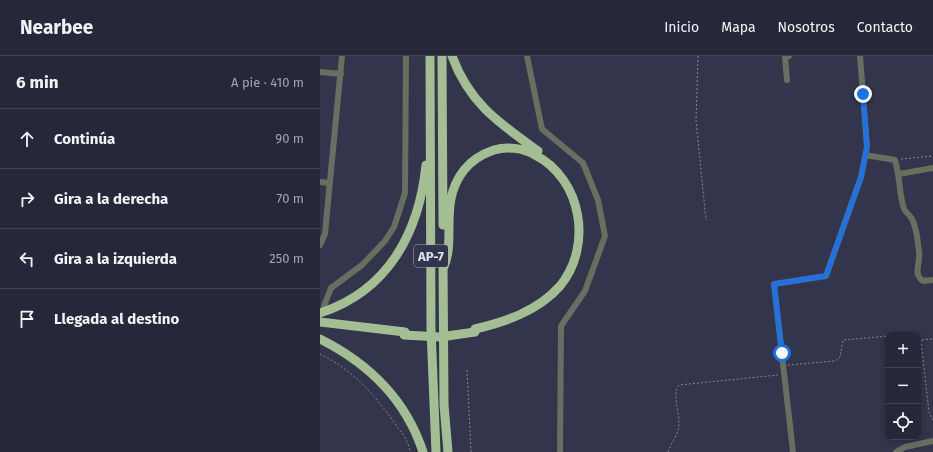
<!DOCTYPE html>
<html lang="es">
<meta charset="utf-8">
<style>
:root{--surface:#262839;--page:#323444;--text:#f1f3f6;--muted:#a4a6ae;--line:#424453}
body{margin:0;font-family:"Fira Sans",sans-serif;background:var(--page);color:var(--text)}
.controls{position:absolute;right:12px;bottom:12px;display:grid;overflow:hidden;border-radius:8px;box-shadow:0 2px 6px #0003}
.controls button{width:36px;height:36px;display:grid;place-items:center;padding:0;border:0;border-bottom:1px solid var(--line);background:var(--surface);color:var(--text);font:20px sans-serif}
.stop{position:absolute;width:12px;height:12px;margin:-9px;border:3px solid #1a73e8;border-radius:50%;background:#fff}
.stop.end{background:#1a73e8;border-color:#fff;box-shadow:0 1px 4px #0008}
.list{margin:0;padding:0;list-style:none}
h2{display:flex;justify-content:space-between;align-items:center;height:52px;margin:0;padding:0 16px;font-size:17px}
h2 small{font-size:13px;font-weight:400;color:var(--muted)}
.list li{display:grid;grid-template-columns:26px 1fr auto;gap:12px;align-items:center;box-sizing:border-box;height:60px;padding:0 16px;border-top:1px solid var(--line)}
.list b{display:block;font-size:15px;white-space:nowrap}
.list em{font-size:13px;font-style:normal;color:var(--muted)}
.icon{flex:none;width:22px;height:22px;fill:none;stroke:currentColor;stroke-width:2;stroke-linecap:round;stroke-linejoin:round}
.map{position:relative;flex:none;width:613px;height:396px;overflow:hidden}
header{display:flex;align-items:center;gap:24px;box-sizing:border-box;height:56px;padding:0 20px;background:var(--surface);border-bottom:1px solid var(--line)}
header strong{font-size:19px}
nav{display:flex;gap:22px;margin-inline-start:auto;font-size:14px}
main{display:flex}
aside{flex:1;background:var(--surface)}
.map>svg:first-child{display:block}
</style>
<header>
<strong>Nearbee</strong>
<nav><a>Inicio</a><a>Mapa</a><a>Nosotros</a><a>Contacto</a></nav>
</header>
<main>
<aside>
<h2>6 min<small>A pie · 410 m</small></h2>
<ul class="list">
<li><svg class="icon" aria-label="ahead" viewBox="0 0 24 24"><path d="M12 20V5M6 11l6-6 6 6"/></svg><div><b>Continúa</b></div><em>90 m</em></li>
<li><svg class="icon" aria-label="right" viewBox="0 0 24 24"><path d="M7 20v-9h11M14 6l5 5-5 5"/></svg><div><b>Gira a la derecha</b></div><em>70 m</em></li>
<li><svg class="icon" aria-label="left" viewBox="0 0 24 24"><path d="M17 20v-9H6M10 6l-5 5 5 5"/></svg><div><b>Gira a la izquierda</b></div><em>250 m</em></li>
<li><svg class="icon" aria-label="arrive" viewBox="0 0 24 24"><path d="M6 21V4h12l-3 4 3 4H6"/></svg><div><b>Llegada al destino</b></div></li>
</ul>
</aside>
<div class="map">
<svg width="613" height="396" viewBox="0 0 613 396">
<rect width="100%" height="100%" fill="#33354c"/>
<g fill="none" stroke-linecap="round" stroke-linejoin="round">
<path stroke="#848699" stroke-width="1" stroke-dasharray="2 2" stroke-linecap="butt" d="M 378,0 L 376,64 L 386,164
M 581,103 L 613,100
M 598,284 L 613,283
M 601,284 L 609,356 L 613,364
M 0,298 C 33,314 55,339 76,369 C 82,377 89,386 90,396
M 468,309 L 515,305 L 520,301 L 523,284 L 568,280
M 147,314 L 151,396
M 348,396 C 351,386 360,377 359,366 C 359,355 352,338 359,329 L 458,319"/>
<path stroke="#65705f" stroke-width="6" d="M 207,0 L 222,73 L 263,107 L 278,144 L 285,180 L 265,235 L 241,270 L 240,396
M 0,16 L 21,18
M 467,24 L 465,1 L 469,0
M 545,99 L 575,104 C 580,120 579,138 584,153 C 586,157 590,159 592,163 C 597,173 598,186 599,196 C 601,206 592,218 603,225 L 613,224
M 579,118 L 613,112
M 0,126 L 10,127
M 0,189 L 5,178 L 6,167 L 22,0
M 4,250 L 11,232 L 42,209 L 65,185 L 74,171 L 85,137 L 86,0
M 473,396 L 454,228 L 506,220 L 541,121 L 547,91 L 540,0
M 576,396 L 585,391 L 613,385"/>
<path stroke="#a4be93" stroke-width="9" d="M 110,0 L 111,274 L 116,396
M 122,0 L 123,169
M 132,0 C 149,47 179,67 218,95
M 123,207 L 124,349 L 128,396
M 123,213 C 137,184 118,147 144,114 C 152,104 162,98 174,94 C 187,90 203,92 215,99 C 262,123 273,190 240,230 C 218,255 185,266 155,273
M 0,257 C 68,235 99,177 106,109
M 0,266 L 85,276
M 0,283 C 48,307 86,344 103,396"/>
<path stroke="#a4be93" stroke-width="9" d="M 84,279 L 120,281 L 155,276"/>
</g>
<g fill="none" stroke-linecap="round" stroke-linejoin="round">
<path stroke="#1a73e8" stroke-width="5" d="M 462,297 L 454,228 L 506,220 L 541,121 L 547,91 L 543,38"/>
</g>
<g text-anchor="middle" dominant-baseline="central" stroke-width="3" stroke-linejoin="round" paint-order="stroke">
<rect fill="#33354c" stroke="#abadbf" stroke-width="1" x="94" y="189" width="34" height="22" rx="3"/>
<g font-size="13" font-weight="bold" fill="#dfe1f0">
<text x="111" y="200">AP-7</text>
</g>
</g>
</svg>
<div class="controls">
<button>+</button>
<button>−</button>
<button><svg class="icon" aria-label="locate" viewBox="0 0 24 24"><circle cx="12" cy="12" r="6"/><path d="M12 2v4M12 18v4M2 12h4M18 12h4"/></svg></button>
</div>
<div class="stop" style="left:462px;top:297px"></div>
<div class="stop end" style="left:543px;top:38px"></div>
</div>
</main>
